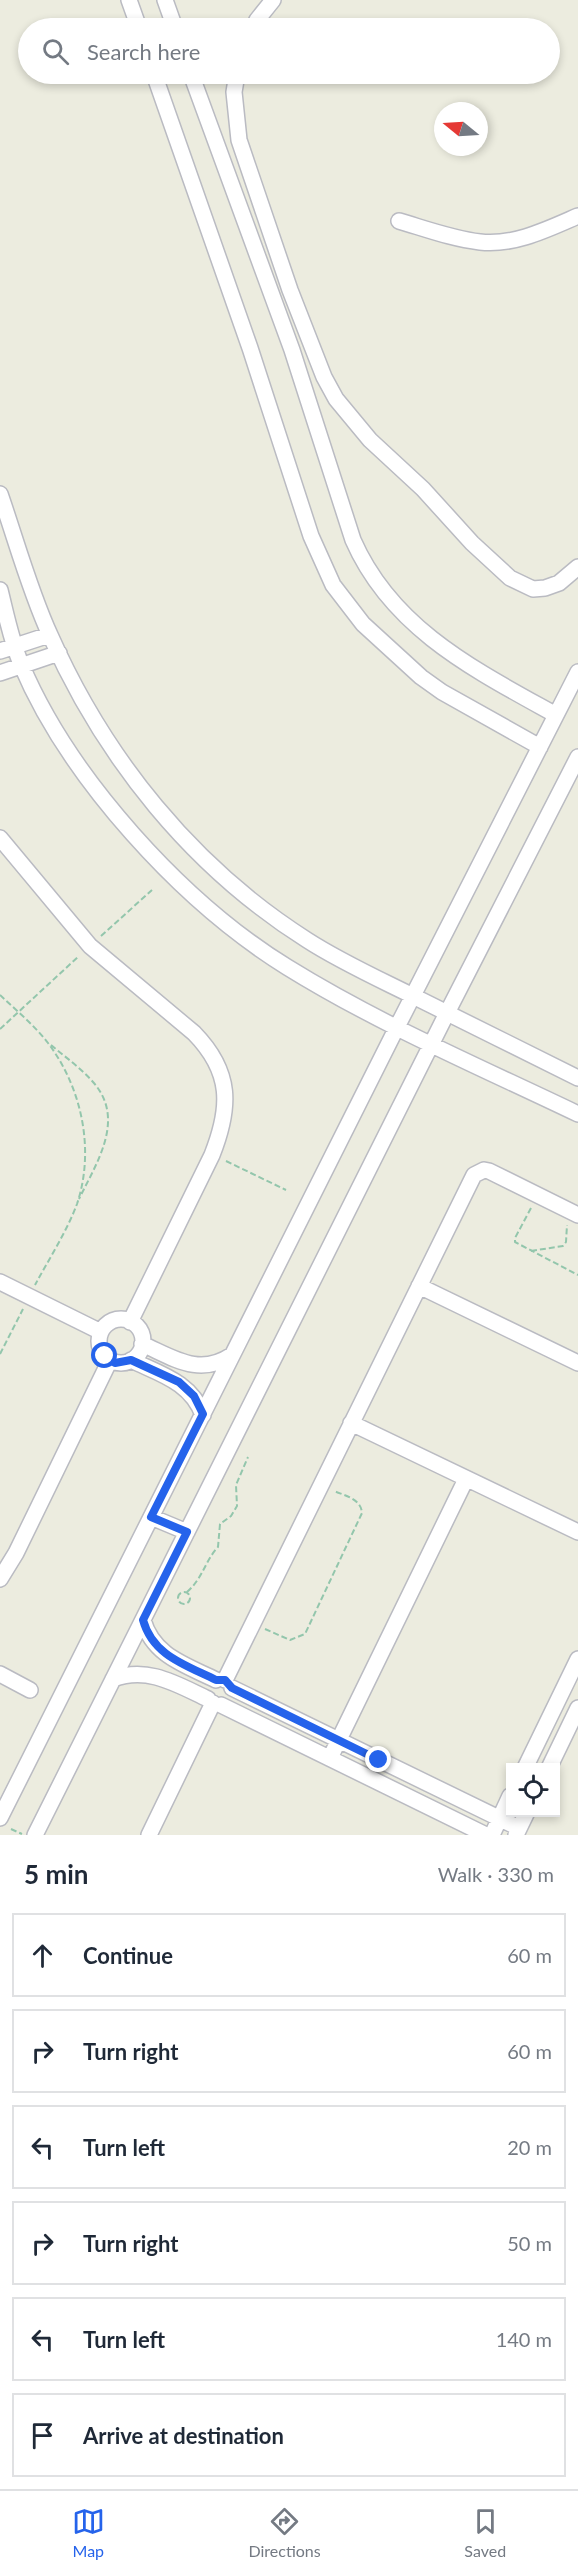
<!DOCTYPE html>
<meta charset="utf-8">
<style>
:root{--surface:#fff;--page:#f2f2f3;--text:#1f2937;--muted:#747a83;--line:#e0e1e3;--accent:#2563eb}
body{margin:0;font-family:Lato,sans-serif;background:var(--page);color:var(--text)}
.controls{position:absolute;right:18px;bottom:18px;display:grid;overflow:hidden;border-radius:0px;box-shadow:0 3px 9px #0003}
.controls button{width:54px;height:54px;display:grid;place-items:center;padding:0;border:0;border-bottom:2px solid var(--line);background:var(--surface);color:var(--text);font:30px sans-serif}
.compass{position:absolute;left:434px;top:102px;width:54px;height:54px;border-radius:50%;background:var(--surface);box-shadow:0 3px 9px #0003;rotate:288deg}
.stop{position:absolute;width:18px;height:18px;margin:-14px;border:4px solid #2563eb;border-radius:50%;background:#fff}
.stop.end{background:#2563eb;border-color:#fff;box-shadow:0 2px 6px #0008}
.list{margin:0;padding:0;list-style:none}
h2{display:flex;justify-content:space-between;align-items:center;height:78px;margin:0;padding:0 24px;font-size:26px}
h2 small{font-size:20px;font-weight:400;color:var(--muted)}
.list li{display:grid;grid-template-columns:39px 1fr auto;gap:18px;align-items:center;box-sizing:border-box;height:84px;margin:0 12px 12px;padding:0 12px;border:2px solid var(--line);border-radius:0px}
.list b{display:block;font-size:22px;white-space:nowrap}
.list em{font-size:20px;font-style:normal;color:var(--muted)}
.icon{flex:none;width:33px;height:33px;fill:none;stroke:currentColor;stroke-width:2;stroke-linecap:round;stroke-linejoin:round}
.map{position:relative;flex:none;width:578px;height:1835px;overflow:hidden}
.search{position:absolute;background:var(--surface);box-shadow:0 3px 9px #0003;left:18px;right:18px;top:18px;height:66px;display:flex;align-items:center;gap:15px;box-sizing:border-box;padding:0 21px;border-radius:33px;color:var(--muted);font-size:22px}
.sheet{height:654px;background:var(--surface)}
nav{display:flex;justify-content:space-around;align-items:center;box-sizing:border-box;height:84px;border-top:2px solid var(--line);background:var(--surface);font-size:16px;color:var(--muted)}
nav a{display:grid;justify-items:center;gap:3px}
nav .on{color:var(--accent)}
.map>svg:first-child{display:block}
</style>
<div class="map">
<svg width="578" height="1835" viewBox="0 0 578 1835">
<rect width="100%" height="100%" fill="#ececdf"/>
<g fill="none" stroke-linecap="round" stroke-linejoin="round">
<g stroke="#babbc2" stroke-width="18">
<path id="minor" d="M 129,0 L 139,28
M 165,0 L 175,28
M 253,28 L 257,20 L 273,0
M 154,74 L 250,348 L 311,536 L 333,585 L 363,624 L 421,677 L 442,692 L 540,747
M 191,74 L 292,350 L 353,540 C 392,629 475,670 556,715
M 237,74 L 234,92 L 239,140 L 290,290 L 324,377 L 336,399 L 370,440 L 423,489 L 472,543 L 510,578 L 533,589 L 545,588 L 559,583 L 578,567
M 399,221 C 426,229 453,239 480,242 C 514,246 548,229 578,216
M 0,494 C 16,540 30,592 50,635 C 105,759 192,867 307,940 C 341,962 379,979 415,997 C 469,1024 524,1051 578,1078
M 0,590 C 6,614 11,640 21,664 C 69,778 182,902 287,967 C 379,1024 480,1067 578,1114
M 0,651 L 49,635
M 0,673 L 59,653
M 0,838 L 90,946 L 194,1033 C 232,1072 231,1107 212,1155 L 130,1322
M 0,1282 L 101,1332
M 419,1286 L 578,1363
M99 1341a22 22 0 1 1 44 0a22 22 0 1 1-44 0Z
M 142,1344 C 174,1358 199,1377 232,1355
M 131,1360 C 160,1374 191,1382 203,1415
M 351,1423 L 578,1532
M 151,1517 L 187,1532
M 0,1579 L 16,1553 L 110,1360
M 143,1620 C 153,1656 186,1665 216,1680
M 0,1674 L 30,1690
M 113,1679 C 148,1666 176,1684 208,1699
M 225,1680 L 474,1175 L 484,1170 L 489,1171 L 578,1215
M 232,1688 L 519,1828
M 221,1705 L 486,1835
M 330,1758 L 466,1479
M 525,1768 L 578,1659
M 549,1768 L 578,1708
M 0,1818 L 397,1027 L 578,672
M 35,1835 L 447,1013 L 578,757
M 149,1835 L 213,1703
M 492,1835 L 510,1796
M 516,1835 L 527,1812"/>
</g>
<path stroke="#93c6ac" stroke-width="2" stroke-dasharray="6 3" stroke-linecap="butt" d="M 101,936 L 152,890
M 0,995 C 16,1010 35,1026 48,1043 C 82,1088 95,1150 77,1204 C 67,1231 49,1259 35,1285
M 0,1029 L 79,956
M 51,1045 C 65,1057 81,1068 93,1082 C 126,1119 97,1162 79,1199
M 226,1161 L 286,1190
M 531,1208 L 515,1238 L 515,1242 L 578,1275
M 531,1251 L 563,1246 L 566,1242 L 567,1225
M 0,1354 L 23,1309
M178 1598a6 6 0 1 1 12 0a6 6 0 1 1-12 0Z
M 187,1592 C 203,1578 205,1561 218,1547 L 220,1524 L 231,1516 L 237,1506 L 236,1485 L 248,1457
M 265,1629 L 290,1640 L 305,1634 L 362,1513 C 361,1499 346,1496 334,1491
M 11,1829 L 22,1834"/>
<use href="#minor" stroke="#fff" stroke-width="15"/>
</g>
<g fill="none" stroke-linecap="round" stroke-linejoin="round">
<path stroke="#2563eb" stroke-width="8" d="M 105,1356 L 115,1363 L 131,1360 L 179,1382 L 194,1396 L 203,1414 L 151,1517 L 187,1532 L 143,1620 C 153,1656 186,1665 216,1680 L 225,1680 L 232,1688 L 379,1760"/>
</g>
</svg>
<div class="controls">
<button><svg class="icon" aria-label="locate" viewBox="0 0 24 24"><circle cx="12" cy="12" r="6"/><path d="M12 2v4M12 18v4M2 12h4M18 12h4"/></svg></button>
</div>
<svg class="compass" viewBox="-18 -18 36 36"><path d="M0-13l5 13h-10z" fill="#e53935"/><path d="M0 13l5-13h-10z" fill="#747a83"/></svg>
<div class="stop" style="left:105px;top:1356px"></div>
<div class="stop end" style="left:379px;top:1760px"></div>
<div class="search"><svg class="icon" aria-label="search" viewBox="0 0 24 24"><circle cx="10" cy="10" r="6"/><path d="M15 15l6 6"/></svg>Search here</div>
</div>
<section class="sheet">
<h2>5 min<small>Walk · 330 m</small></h2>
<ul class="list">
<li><svg class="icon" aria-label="ahead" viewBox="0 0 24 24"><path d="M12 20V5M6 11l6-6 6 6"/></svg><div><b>Continue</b></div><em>60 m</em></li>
<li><svg class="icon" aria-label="right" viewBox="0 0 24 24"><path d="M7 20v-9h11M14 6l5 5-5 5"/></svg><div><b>Turn right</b></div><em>60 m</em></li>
<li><svg class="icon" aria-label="left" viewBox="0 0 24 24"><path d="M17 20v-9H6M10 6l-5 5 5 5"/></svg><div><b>Turn left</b></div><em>20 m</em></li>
<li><svg class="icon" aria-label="right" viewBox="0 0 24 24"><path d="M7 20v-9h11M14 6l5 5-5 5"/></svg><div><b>Turn right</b></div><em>50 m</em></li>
<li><svg class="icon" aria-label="left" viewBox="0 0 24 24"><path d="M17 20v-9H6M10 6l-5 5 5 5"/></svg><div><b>Turn left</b></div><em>140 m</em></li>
<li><svg class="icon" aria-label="arrive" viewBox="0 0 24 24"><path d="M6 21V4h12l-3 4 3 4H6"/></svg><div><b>Arrive at destination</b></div></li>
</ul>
</section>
<nav>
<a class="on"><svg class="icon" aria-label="map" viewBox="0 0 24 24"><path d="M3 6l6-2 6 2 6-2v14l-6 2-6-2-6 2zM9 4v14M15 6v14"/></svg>Map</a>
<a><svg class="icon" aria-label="directions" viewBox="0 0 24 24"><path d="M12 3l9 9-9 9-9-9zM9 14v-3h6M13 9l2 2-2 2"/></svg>Directions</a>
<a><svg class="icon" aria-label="saved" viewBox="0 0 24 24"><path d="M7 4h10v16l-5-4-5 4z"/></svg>Saved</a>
</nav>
